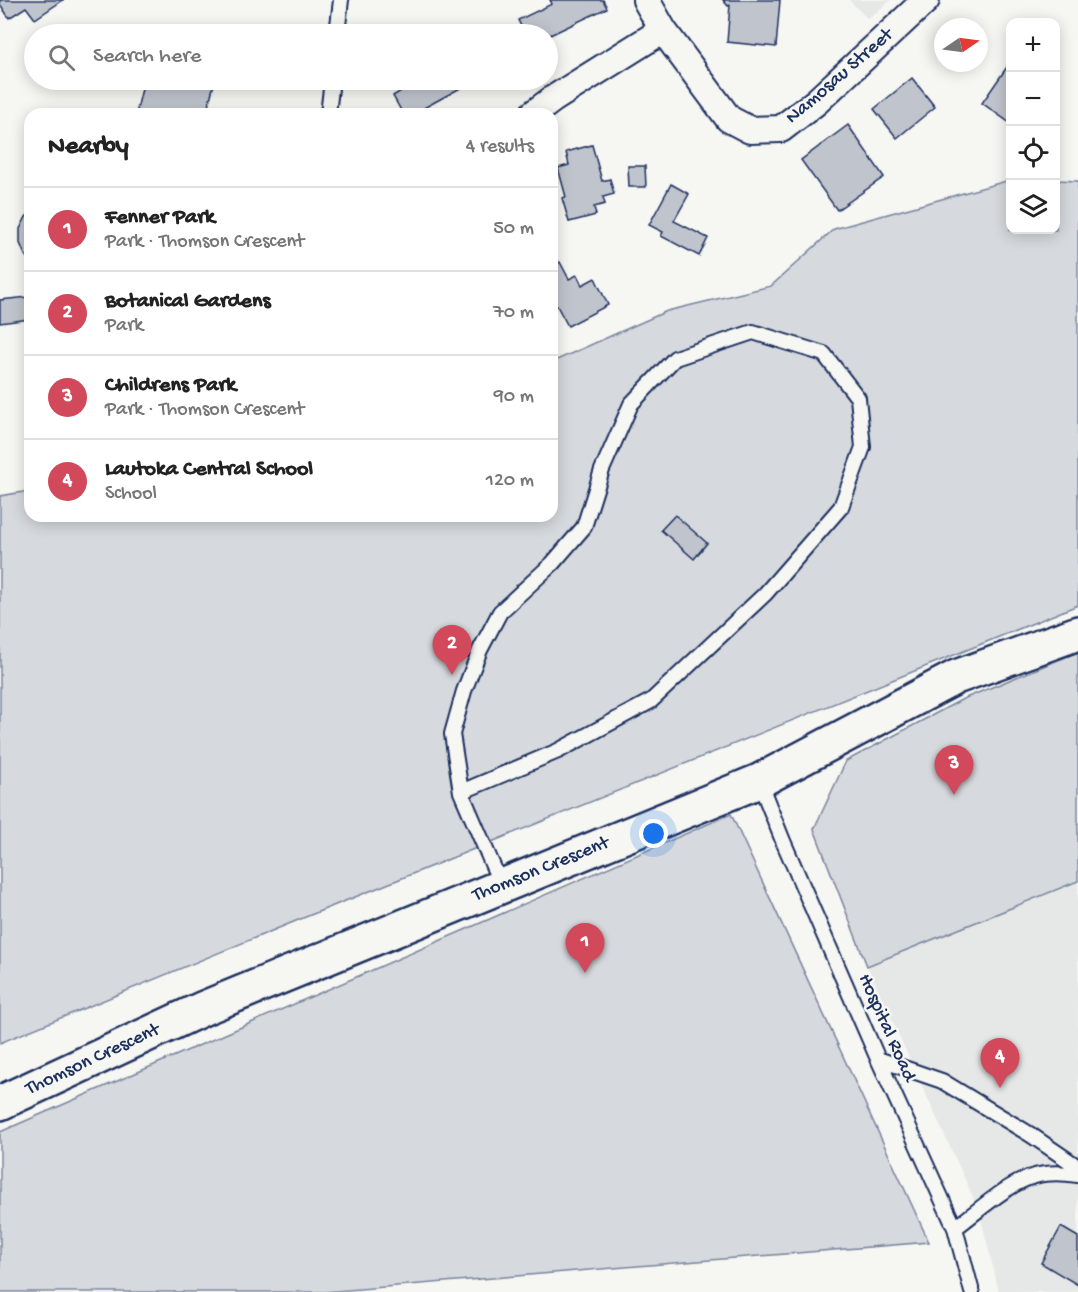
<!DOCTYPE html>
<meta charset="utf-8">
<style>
:root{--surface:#fff;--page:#f6f6f6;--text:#222;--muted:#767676;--line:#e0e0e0;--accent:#d1495b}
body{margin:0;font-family:"Gochi Hand",sans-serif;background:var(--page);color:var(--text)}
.controls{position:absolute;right:18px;top:18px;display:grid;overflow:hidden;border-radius:12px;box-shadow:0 3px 15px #0003}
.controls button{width:54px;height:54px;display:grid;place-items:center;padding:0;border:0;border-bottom:2px solid var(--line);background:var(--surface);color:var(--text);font:30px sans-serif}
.compass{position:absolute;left:934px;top:18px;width:54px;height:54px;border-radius:50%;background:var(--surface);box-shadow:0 3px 15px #0003;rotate:77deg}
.you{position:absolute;left:654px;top:834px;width:21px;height:21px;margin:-15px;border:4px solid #fff;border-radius:50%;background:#1a73e8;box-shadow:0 0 0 9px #1a73e833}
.badge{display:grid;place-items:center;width:39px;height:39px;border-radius:50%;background:var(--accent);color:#fff;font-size:20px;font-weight:700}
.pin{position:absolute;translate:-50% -50px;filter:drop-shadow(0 2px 3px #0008)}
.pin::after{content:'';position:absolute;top:32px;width:21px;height:18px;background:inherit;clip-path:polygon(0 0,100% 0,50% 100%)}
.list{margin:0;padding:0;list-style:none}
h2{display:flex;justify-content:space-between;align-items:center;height:78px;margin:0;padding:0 24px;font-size:26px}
h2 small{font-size:20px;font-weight:400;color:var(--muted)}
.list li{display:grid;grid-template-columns:39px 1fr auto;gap:18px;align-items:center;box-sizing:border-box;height:84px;padding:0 24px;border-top:2px solid var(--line)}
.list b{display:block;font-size:22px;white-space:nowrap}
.list p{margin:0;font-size:20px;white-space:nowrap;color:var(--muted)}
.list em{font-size:20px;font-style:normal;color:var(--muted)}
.icon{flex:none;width:33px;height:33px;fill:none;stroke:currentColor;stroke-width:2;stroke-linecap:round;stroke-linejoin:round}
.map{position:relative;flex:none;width:1078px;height:1292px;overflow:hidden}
.search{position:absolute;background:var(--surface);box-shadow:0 3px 15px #0003;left:24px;top:24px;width:534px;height:66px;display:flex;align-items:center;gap:15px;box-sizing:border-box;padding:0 21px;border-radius:33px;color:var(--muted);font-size:22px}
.panel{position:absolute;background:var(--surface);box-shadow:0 3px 15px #0003;left:24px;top:108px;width:534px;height:414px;border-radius:18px}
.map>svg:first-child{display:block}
</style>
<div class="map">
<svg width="1078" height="1292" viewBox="0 0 1078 1292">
<rect width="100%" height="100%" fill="#f6f6f2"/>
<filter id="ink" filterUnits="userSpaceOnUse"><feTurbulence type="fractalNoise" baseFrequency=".0167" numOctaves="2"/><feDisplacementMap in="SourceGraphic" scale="12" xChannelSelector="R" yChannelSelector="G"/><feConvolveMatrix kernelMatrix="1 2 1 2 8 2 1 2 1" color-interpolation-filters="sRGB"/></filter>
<g filter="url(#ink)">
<path fill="#e6e7e7" d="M 849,0 L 891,0 L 868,19 Z
M 1078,881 L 1078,1292 L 999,1292 L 979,1210 L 867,966 Z"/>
<path fill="#d6d9dd" stroke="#78849e" stroke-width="1.5" d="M 1010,180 L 1010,230 L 1056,230 L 1056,180 L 1078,181 L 1078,605 L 308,916 L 0,1043 L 0,496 L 30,491 L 30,516 L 552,516 L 552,362 L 667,311 L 771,286 L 834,229 Z
M 1078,652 L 1078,881 L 867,966 L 814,829 L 846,761 L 963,699 Z
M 731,814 L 929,1242 L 324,1292 L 0,1292 L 0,1132 Z"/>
<path fill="#c0c4cd" stroke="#1b2f5e" stroke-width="1.5" d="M 0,0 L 63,0 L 35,19 L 26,7 L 9,18 L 0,4 Z
M 550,0 L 603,0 L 607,8 L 548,36 L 548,34 L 525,34 L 518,20 L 552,4 Z
M 723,0 L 780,0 L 776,47 L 727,42 L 730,5 L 728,6 Z
M 1007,67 L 1010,70 L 1010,123 L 982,103 Z
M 912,78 L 935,107 L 897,138 L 874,109 Z
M 144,80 L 197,80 L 214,84 L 206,114 L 136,114 Z
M 406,80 L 475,80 L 413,114 L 403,114 L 393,96 L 409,86 Z
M 848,125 L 884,177 L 837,210 L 801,160 Z
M 592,145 L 602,181 L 610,179 L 614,194 L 603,197 L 605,204 L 594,207 L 596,215 L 569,222 L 562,198 L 566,197 L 558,168 L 569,165 L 566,152 Z
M 628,166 L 645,166 L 646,187 L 629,187 Z
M 671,184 L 689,194 L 674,221 L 708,238 L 699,256 L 661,236 L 663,232 L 649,225 Z
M 30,213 L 30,260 L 25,255 L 20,243 L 20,229 L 26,217 Z
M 560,262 L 569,279 L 577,275 L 582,285 L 595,278 L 608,305 L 568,326 L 557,306 L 552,308 L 552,266 Z
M 28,297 L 30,319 L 0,323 L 0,300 Z
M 675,515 L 707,543 L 694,559 L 661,530 Z
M 1061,1227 L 1078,1237 L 1078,1285 L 1041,1263 Z"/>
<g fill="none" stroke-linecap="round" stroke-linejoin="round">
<g stroke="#1b2f5e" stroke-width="18">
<path id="service" d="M 337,34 L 341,0
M 328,114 L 332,80
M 759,781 L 783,841 L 878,1059 L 955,1228 L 972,1292
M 461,792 L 558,751 L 651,701 L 765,594 L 841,507 L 863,447 L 858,398 L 824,354 L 753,332 L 675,358 L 631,404 L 602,470 L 584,527 L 552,564 L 500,612 L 480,650 L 464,691 L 452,734 L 461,792 L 502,887
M 878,1059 L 942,1081 L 1031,1135 L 1078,1167
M 955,1228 C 977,1212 1009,1182 1035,1176 C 1049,1172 1064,1173 1078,1175"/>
</g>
<g stroke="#1b2f5e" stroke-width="30">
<path id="minor" d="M 646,0 L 663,30 L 729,119 L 750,130 L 781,129 L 816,102 L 926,0
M 533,114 L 553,99 L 663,30"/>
</g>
<g stroke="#1b2f5e" stroke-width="38">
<path id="secondary" d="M 0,1103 L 204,1008 L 759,781 L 956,677 L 1078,633"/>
</g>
<use href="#service" stroke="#f6f6f2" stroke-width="14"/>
<use href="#minor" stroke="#f6f6f2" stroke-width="26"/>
<use href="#secondary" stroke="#f6f6f2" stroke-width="33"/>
</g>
</g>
<g text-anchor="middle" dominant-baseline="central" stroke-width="5" stroke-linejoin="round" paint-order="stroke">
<g font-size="20" fill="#1b2f5e" stroke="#f6f6f2">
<text transform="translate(840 77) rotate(-41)">Namosau Street</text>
<text transform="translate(541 870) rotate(-22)">Thomson Crescent</text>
<text transform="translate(886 1028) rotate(66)">Hospital Road</text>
<text transform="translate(93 1060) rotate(-25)">Thomson Crescent</text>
</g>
</g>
</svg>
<div class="controls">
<button>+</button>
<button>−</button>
<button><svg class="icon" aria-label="locate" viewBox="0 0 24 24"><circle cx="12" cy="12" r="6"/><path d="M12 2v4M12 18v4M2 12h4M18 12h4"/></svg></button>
<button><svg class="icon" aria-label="layers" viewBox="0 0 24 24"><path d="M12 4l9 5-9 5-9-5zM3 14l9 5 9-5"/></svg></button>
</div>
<svg class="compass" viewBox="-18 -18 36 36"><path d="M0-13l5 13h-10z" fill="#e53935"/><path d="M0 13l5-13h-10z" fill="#767676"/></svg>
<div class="you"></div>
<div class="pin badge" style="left:585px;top:973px">1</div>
<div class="pin badge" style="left:452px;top:675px">2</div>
<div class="pin badge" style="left:954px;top:795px">3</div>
<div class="pin badge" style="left:1000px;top:1088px">4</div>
<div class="search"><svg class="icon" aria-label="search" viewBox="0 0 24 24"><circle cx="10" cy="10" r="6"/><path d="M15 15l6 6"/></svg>Search here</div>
<section class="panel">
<h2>Nearby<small>4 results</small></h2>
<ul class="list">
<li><span class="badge">1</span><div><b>Fenner Park</b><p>Park · Thomson Crescent</p></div><em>50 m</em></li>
<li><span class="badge">2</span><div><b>Botanical Gardens</b><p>Park</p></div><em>70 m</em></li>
<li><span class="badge">3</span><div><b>Childrens Park</b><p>Park · Thomson Crescent</p></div><em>90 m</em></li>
<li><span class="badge">4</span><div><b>Lautoka Central School</b><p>School</p></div><em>120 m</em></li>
</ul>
</section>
</div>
